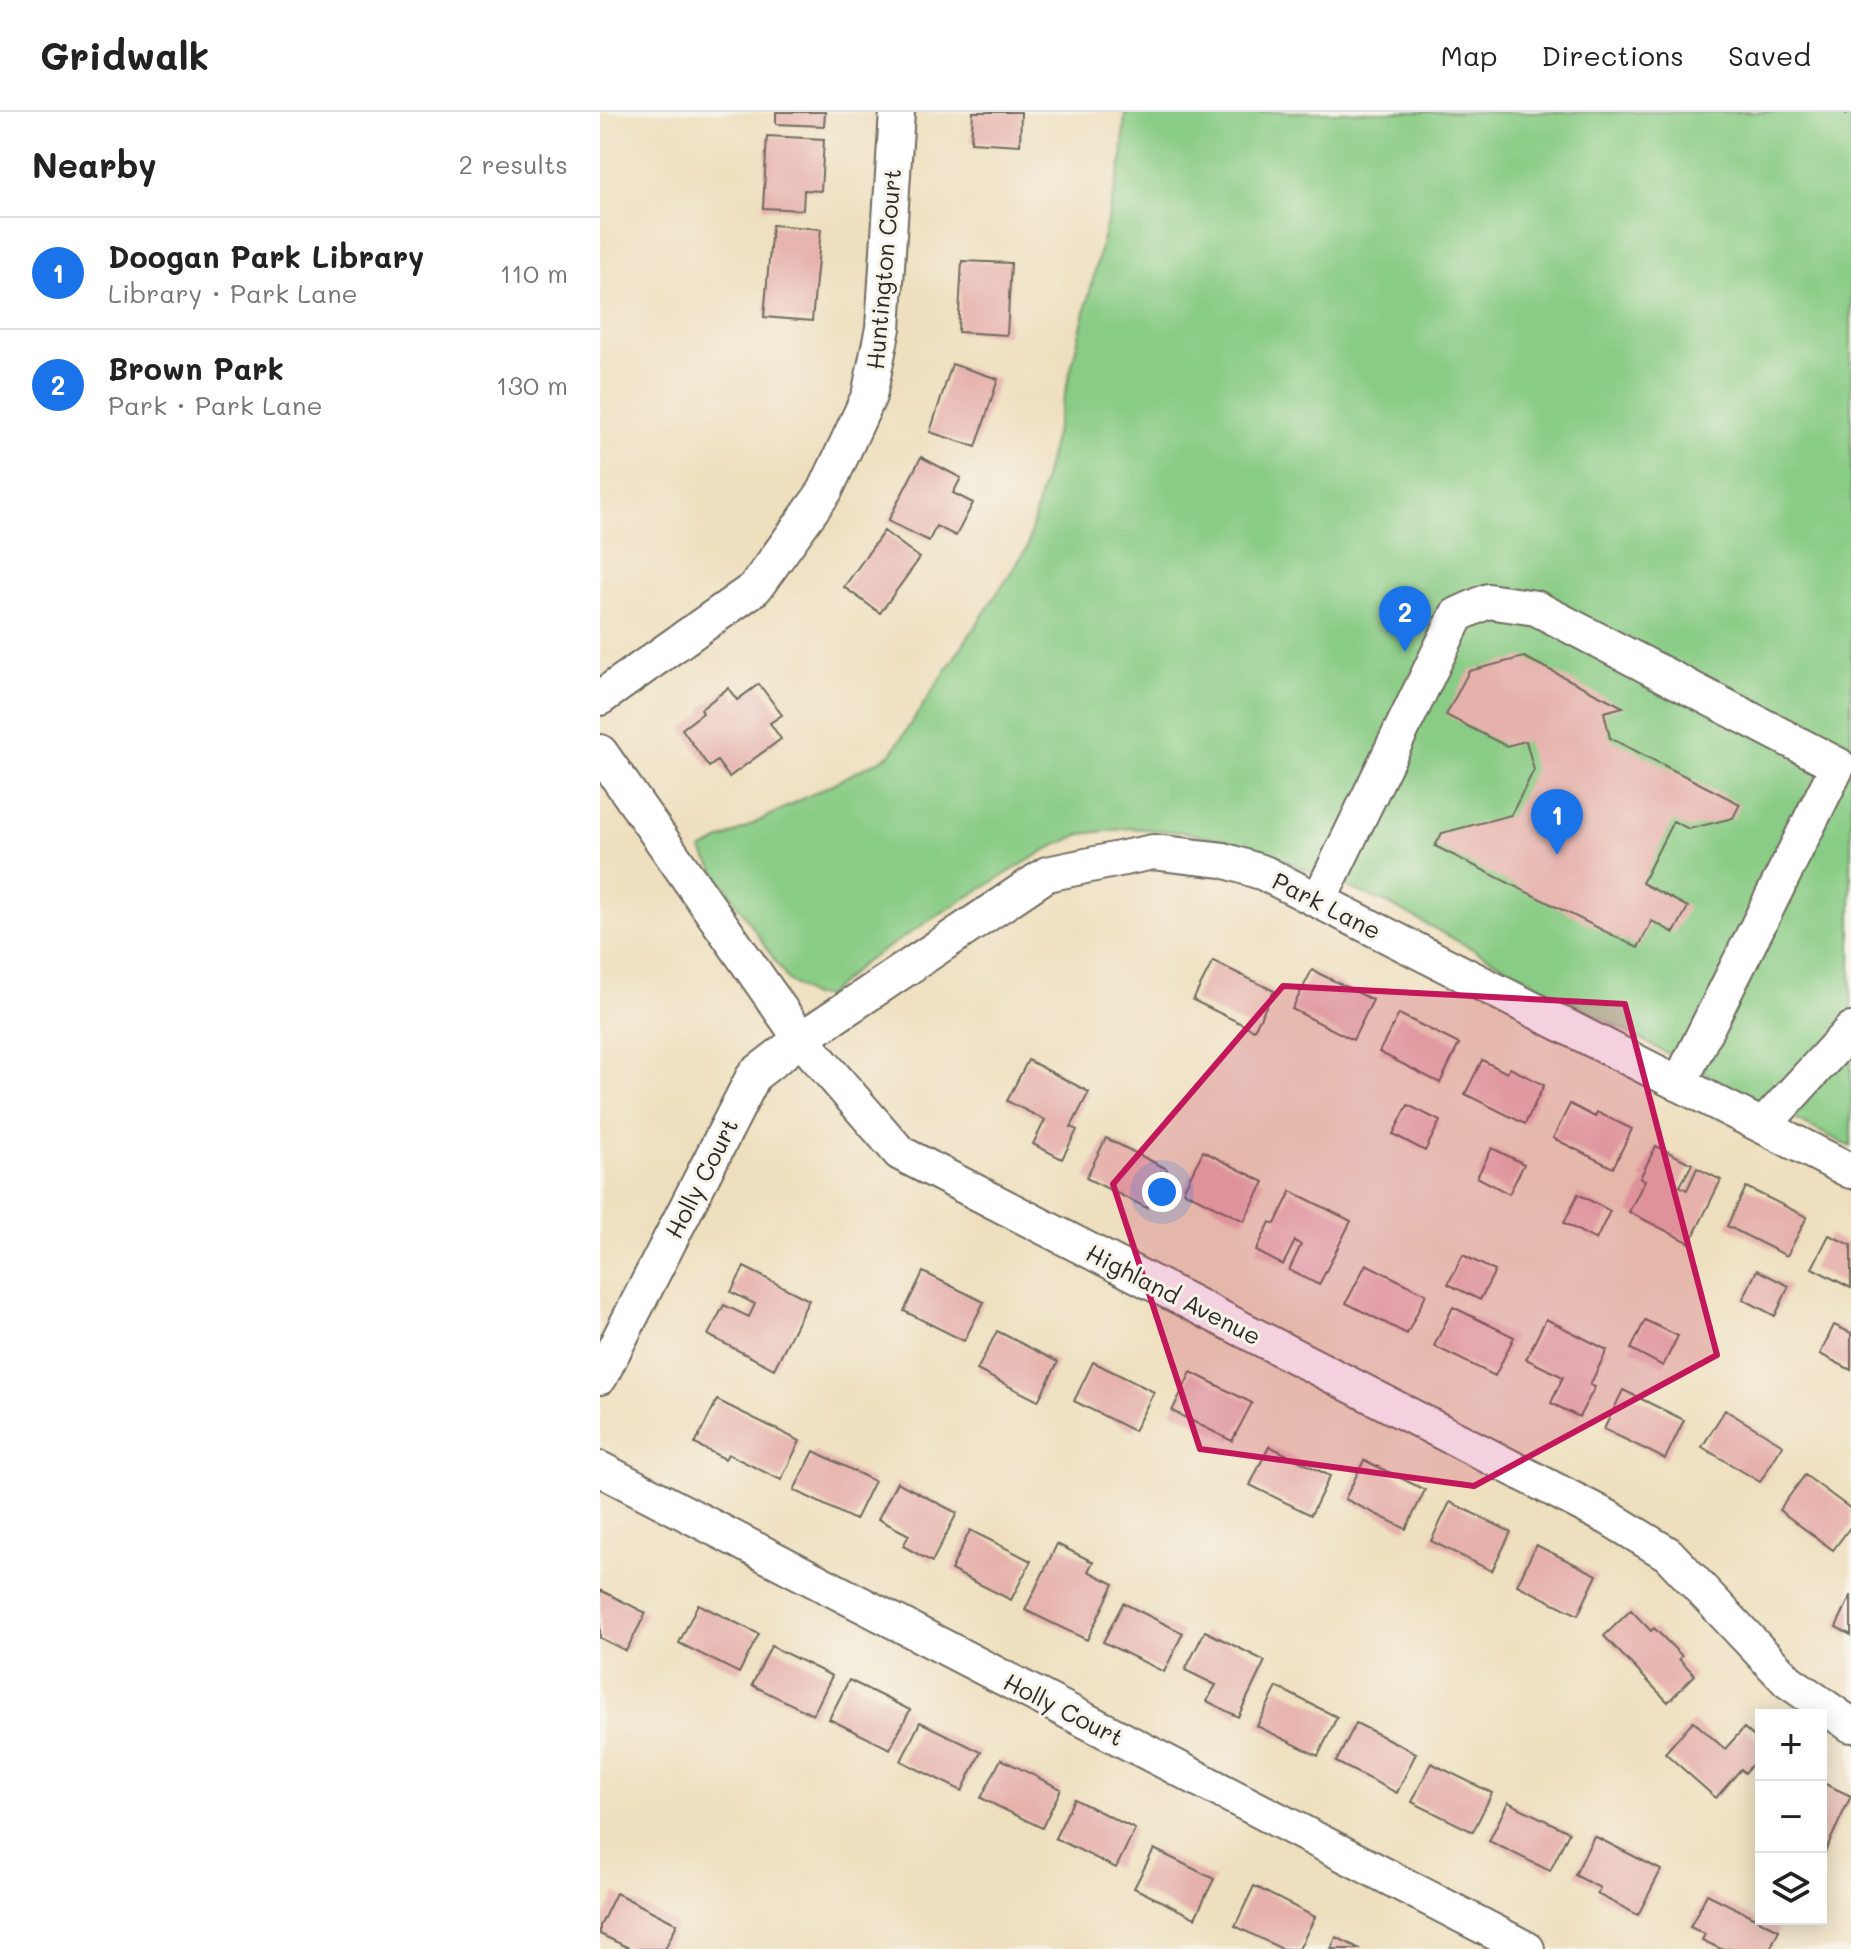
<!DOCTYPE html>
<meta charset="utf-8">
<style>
:root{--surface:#fff;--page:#f6f6f6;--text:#222;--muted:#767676;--line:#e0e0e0;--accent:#1a73e8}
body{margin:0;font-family:Mali,sans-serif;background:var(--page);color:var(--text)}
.controls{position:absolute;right:24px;bottom:24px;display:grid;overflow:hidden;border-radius:0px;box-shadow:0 4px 20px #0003}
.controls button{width:72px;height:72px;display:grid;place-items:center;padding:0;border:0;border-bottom:2px solid var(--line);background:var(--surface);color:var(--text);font:40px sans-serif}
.you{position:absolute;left:562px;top:1080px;width:28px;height:28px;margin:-20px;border:6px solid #fff;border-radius:50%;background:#1a73e8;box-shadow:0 0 0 12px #1a73e833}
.badge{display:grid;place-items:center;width:52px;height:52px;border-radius:50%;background:var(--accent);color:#fff;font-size:26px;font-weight:700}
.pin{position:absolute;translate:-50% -66px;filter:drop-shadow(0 2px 4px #0008)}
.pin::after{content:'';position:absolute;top:42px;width:28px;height:24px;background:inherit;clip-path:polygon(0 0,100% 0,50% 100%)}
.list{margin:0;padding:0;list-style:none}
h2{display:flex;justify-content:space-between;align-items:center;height:104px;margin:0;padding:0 32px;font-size:34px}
h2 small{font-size:26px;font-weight:400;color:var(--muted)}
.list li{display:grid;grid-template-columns:52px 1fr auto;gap:24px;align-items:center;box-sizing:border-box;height:112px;padding:0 32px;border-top:2px solid var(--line)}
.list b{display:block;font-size:30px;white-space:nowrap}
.list p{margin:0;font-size:26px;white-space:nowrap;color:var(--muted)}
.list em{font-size:26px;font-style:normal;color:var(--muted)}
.icon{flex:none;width:44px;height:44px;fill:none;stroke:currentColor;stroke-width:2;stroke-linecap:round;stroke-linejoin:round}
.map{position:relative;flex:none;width:1251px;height:1837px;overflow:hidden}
header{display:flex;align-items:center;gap:48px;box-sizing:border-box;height:112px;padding:0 40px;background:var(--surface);border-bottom:2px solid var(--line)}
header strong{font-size:38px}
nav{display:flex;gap:44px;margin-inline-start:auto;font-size:28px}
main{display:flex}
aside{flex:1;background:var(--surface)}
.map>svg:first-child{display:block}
</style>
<header>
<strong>Gridwalk</strong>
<nav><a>Map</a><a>Directions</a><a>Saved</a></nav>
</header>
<main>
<aside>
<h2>Nearby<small>2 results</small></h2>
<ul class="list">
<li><span class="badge">1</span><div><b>Doogan Park Library</b><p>Library · Park Lane</p></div><em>110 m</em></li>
<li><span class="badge">2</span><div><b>Brown Park</b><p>Park · Park Lane</p></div><em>130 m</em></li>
</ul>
</aside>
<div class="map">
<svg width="1251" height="1837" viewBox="0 0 1251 1837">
<rect width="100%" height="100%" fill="#f7f3e8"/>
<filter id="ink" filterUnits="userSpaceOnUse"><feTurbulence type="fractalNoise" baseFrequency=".0125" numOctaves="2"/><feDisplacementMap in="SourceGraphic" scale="16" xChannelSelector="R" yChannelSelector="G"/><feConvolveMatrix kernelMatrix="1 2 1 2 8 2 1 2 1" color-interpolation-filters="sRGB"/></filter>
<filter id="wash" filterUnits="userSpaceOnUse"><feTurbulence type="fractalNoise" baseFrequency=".006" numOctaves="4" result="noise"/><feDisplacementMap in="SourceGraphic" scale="32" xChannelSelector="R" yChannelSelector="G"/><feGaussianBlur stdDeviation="1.8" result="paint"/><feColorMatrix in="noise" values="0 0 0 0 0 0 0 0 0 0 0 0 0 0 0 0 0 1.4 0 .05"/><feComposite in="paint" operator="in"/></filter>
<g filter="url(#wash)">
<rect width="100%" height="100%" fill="#eedfbe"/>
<path fill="#89cc85" stroke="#5a7c58" stroke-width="2" d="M 525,0 L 1251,0 L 1251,1035 L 1124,972 L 787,791 L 666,741 L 622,727 L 582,720 L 531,716 L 481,722 L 446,738 L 341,801 L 262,852 L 226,884 L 211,884 L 188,868 L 101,738 L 290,643 L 427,436 L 522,49 Z"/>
<g id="blocks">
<path fill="#e6b1ab" d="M 176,0 L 225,0 L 224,14 L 176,12 Z
M 373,0 L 421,0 L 420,33 L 371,30 Z
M 167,24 L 224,27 L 221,79 L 204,78 L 203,98 L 163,96 Z
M 172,113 L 221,117 L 212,209 L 164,205 Z
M 362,149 L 411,151 L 407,223 L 358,220 Z
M 352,252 L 398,267 L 376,335 L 330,320 Z
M 321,345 L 361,366 L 353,381 L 373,391 L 356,424 L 336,414 L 329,429 L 288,409 Z
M 284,419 L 320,446 L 280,501 L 244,475 Z
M 924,545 L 1023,595 L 1004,600 L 1010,626 L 1140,692 L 1133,706 L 1089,717 L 1073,709 L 1042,771 L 1088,795 L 1074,821 L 1052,809 L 1038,836 L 835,734 L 842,721 L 911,703 L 934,658 L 926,629 L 906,634 L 846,603 L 869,559 Z
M 159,572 L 182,603 L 170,611 L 181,627 L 129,665 L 117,649 L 109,655 L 82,617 L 103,601 L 101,597 L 128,576 L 137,588 Z
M 613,849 L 674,879 L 654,918 L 593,888 Z
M 712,858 L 773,888 L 753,928 L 692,897 Z
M 799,902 L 859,932 L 840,971 L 779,940 Z
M 428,948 L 489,980 L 471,1015 L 477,1018 L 462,1047 L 433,1032 L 445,1008 L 407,989 Z
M 882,948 L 907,961 L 910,956 L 944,973 L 925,1012 L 865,982 Z
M 970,992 L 995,1005 L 997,1000 L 1032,1017 L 1013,1056 L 953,1026 Z
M 808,993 L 840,1009 L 825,1039 L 793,1022 Z
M 506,1026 L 567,1057 L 547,1096 L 486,1066 Z
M 1056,1034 L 1092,1052 L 1080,1074 L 1087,1078 L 1097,1056 L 1121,1068 L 1090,1131 L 1029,1100 L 1045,1068 L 1040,1066 Z
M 892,1036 L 924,1052 L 909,1082 L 877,1065 Z
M 603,1039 L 664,1070 L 644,1109 L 583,1079 Z
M 1146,1075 L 1207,1105 L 1187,1144 L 1127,1114 Z
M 691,1079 L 751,1109 L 719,1173 L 689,1158 L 701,1133 L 695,1129 L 683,1153 L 656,1139 L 670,1110 L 675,1112 Z
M 978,1082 L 1010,1099 L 996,1128 L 964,1111 Z
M 1229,1123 L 1251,1133 L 1251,1176 L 1212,1156 Z
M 863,1143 L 895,1159 L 880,1188 L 848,1172 Z
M 766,1152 L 826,1182 L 807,1222 L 746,1191 Z
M 144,1155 L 209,1188 L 174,1257 L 108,1223 L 124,1193 L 149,1205 L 155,1192 L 131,1180 Z
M 1157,1158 L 1189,1174 L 1175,1204 L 1143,1187 Z
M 323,1160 L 384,1190 L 364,1229 L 304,1199 Z
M 853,1195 L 914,1225 L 895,1264 L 834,1234 Z
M 946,1207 L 1007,1238 L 990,1273 L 995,1275 L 979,1305 L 951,1291 L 963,1265 L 926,1247 Z
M 1045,1208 L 1078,1224 L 1063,1254 L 1031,1237 Z
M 1234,1213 L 1251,1221 L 1251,1258 L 1220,1242 Z
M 397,1219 L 458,1250 L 438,1289 L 377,1258 Z
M 493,1250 L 554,1280 L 534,1319 L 474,1289 Z
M 591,1260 L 652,1291 L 632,1329 L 572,1299 Z
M 1023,1278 L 1084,1308 L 1065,1347 L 1004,1317 Z
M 117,1288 L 200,1329 L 181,1368 L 128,1342 L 125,1347 L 95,1332 Z
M 1125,1298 L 1183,1333 L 1160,1370 L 1102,1335 Z
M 669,1334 L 730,1364 L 711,1403 L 650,1373 Z
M 214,1339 L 274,1369 L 255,1408 L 194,1378 Z
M 764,1348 L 825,1378 L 806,1417 L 745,1387 Z
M 1205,1363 L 1251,1397 L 1251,1414 L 1233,1438 L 1179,1398 Z
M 297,1370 L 357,1401 L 332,1450 L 303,1434 L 309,1423 L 278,1407 Z
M 850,1390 L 911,1420 L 892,1459 L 831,1429 Z
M 370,1418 L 431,1449 L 411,1488 L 351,1458 Z
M 457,1432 L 493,1450 L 488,1459 L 514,1472 L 487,1528 L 425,1498 Z
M 936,1433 L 997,1463 L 978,1503 L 917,1473 Z
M 0,1478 L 46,1501 L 26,1539 L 0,1526 Z
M 1251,1483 L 1251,1523 L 1236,1515 Z
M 523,1491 L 583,1521 L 564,1560 L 503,1530 Z
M 98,1492 L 159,1522 L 139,1561 L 79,1531 Z
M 1031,1498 L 1051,1519 L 1054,1516 L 1082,1544 L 1079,1547 L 1095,1563 L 1068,1590 L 1004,1524 Z
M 605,1519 L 665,1549 L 638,1605 L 607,1589 L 616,1573 L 585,1558 Z
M 171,1534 L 232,1564 L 213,1603 L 152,1573 Z
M 249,1568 L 310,1598 L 290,1637 L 229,1607 Z
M 677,1575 L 737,1605 L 718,1644 L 657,1614 Z
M 1093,1609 L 1125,1637 L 1144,1616 L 1161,1631 L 1161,1642 L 1145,1661 L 1141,1657 L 1116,1686 L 1065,1641 Z
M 320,1610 L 381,1640 L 362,1679 L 301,1649 Z
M 756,1611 L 816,1641 L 797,1681 L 736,1650 Z
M 401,1647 L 461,1677 L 442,1716 L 381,1686 Z
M 831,1651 L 892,1681 L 873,1720 L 812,1690 Z
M 1221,1670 L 1251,1684 L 1221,1748 Z
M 474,1687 L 535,1717 L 516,1756 L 455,1726 Z
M 908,1690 L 969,1720 L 950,1759 L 889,1729 Z
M 994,1724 L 1061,1758 L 1038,1803 L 997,1782 L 1000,1776 L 975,1763 Z
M 554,1737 L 614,1767 L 595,1806 L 534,1776 Z
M 654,1774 L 715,1805 L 699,1837 L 682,1837 L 635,1814 Z
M 16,1781 L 77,1812 L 65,1837 L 31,1837 L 0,1822 L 0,1814 Z
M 1107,1782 L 1179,1818 L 1170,1837 L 1121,1837 L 1102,1828 L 1105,1822 L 1090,1815 Z
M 736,1825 L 760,1837 L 731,1837 Z"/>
</g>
</g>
<g filter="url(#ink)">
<use href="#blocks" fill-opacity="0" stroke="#6f6a5e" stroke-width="2"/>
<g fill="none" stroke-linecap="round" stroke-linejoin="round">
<g stroke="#6f6a5e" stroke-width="38">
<path id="minor" d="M 0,586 L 155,476 L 225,379 L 269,284 L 283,216 L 297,0
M 0,640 L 201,927 L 300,1041 L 1009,1406 L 1068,1442 L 1188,1569 L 1251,1613
M 719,788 L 857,503 L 888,489 L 936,496 L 1238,653 L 1079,972
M 1163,1014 L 1251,918
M 0,1265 L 154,963 L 201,927 L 447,762 L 553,740 L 623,748 L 664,761 L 1251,1059
M 0,1357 L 927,1837"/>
</g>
<path stroke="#6f6a5e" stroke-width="5" stroke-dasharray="2 6" stroke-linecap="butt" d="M 1247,0 L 1251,5"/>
<use href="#minor" stroke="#fff" stroke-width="34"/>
</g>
</g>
<path fill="#c2185b" fill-opacity="0.2" stroke="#c2185b" stroke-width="6" stroke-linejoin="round" d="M 683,874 L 1025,892 L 1117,1243 L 874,1374 L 600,1337 L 513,1072 Z"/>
<g text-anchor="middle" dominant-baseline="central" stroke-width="6" stroke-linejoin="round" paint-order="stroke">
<g font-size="24" fill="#2b2b2b" stroke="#f7f3e8">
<text transform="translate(283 157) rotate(-85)">Huntington Court</text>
<text transform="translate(727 793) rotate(27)">Park Lane</text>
<text transform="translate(101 1066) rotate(-63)">Holly Court</text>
<text transform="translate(574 1182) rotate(27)">Highland Avenue</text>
<text transform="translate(464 1597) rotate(27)">Holly Court</text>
</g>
</g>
</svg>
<div class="controls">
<button>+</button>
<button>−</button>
<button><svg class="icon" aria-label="layers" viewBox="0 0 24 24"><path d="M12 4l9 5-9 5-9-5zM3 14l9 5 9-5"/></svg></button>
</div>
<div class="you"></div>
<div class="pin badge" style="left:957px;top:743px">1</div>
<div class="pin badge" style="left:805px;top:540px">2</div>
</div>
</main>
